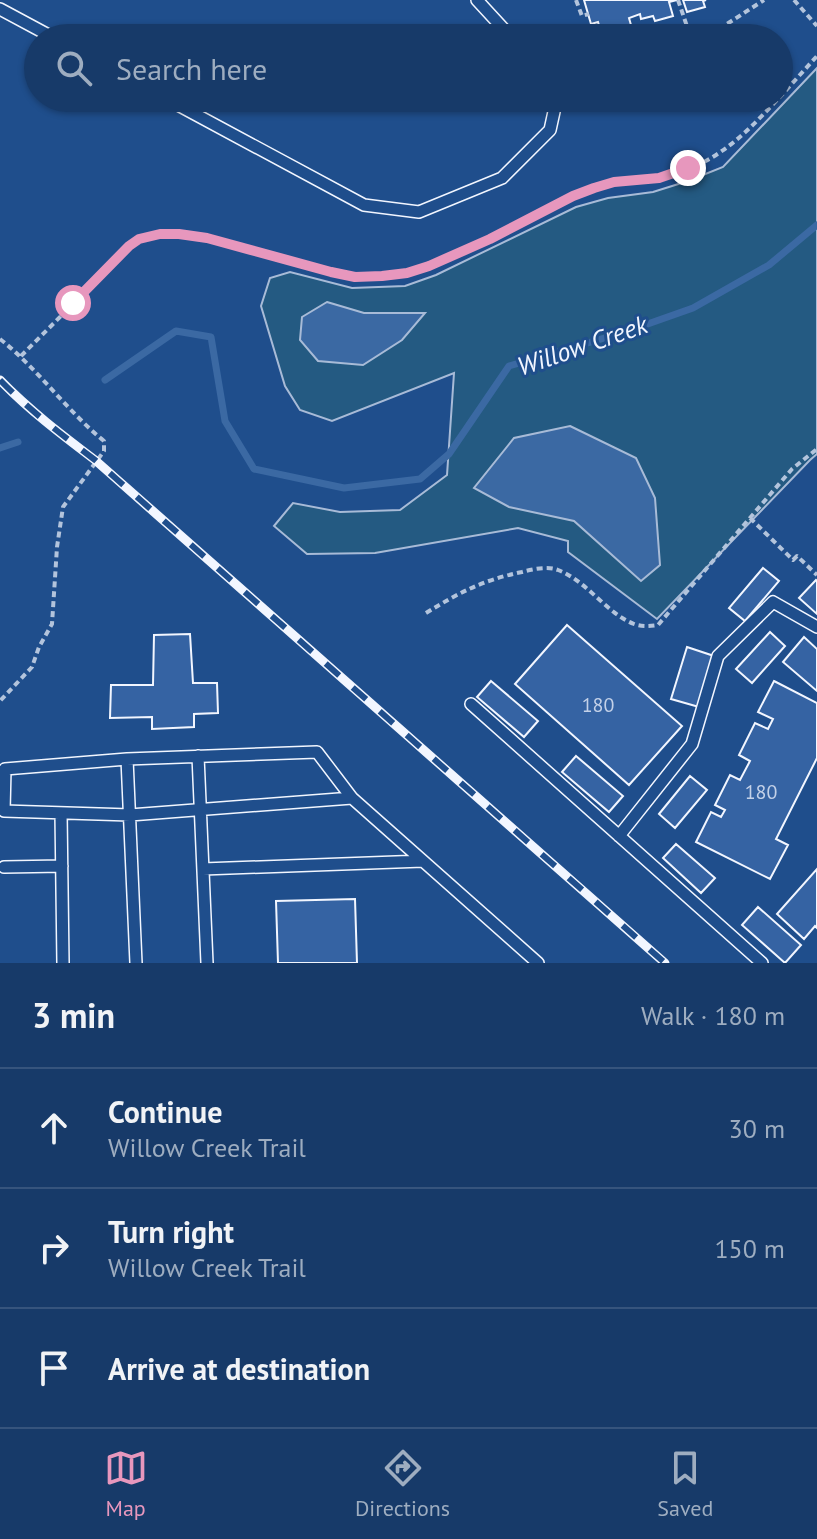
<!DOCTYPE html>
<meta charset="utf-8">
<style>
:root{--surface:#173a69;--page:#244571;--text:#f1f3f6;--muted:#9eadc0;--line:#36547d;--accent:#e797bd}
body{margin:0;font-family:"PT Sans",sans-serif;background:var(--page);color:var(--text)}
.stop{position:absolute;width:24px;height:24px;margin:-18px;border:6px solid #e797bd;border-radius:50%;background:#fff}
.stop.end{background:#e797bd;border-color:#fff;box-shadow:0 2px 8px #0008}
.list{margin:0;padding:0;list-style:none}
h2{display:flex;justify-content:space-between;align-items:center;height:104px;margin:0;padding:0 32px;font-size:34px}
h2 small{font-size:26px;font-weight:400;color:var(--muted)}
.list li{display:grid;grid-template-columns:52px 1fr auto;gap:24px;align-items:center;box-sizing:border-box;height:120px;padding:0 32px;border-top:2px solid var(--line)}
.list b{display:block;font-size:30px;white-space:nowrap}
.list p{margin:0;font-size:26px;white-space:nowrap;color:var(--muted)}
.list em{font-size:26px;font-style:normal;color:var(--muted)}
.icon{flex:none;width:44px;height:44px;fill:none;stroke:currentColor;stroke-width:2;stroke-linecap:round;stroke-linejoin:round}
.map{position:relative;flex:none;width:817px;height:963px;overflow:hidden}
.search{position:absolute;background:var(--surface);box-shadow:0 2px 6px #0004;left:24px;right:24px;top:24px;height:88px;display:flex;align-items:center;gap:20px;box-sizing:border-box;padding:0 28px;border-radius:44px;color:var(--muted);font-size:30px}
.sheet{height:464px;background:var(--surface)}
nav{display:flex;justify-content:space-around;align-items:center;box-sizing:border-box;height:112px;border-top:2px solid var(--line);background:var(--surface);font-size:22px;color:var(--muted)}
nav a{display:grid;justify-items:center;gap:4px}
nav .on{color:var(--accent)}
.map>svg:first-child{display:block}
</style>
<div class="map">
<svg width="817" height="963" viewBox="0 0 817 963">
<rect width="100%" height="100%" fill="#1f4e8c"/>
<path fill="#245a82" stroke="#a8bbd7" stroke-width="2" d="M 817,68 L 817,454 L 810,460 L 657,619 L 568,552 L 568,541 L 518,528 L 375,553 L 307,554 L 274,526 L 293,503 L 340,512 L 400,510 L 447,475 L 454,373 L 332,421 L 300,410 L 285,386 L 261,306 L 270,278 L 290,272 L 352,288 L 405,286 L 436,275 L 576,207 L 608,198 L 653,192 L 688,181 L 723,167 Z"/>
<path fill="#3b69a3" stroke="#a8bbd7" stroke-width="2" d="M 327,302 L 364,313 L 425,313 L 402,340 L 363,365 L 318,361 L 300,340 L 302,317 Z
M 570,426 L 636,458 L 655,498 L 660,565 L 641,581 L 574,521 L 509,507 L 474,488 L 514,438 Z"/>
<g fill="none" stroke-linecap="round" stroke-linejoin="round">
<path stroke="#3b69a3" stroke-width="7" d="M 105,380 L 176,331 L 211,337 L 225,421 L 254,469 L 344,488 L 420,479 L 449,454 L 509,366 L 625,332 L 693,308 L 769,265 L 817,225
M 0,448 L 18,442"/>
</g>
<path fill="#3563a3" stroke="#f2f6ff" stroke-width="2" d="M 584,0 L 677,0 L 669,2 L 673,16 L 655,21 L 653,16 L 641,19 L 640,14 L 629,18 L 633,32 L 611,38 L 603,38 L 598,22 L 591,24 Z
M 683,0 L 706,0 L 703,1 L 705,7 L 687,12 Z
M 763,568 L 779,581 L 745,621 L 729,608 Z
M 816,580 L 817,581 L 817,614 L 799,598 Z
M 567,625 L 682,726 L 629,785 L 515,684 Z
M 770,632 L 785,646 L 752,683 L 736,669 Z
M 190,634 L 193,683 L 217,683 L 218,713 L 194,714 L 194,727 L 152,729 L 152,717 L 110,718 L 111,685 L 153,685 L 154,635 Z
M 804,637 L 817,649 L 817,691 L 783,662 Z
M 687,647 L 714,656 L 699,707 L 671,699 Z
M 491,681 L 538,721 L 524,737 L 477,697 Z
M 774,681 L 817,703 L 817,758 L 776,839 L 788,845 L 770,879 L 696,842 L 711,812 L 721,817 L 725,810 L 715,805 L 730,775 L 740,780 L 750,761 L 739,755 L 755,723 L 768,729 L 773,719 L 758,712 Z
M 576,756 L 623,796 L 609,812 L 562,772 Z
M 690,776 L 707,790 L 675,828 L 659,814 Z
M 676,844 L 715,878 L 701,893 L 663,858 Z
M 817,869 L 817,928 L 815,926 L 804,939 L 777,914 Z
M 355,899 L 357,963 L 278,963 L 276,901 Z
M 758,907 L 801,945 L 785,963 L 742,925 Z"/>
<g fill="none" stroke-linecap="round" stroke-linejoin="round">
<g stroke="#f2f6ff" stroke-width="14">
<path id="service" d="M 477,0 L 512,38
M 0,9 L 54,38
M 165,98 L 364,205 L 419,212 L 502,178 L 550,130 L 557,98
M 471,704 L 762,963
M 198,756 L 207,963
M 127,759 L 317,752 L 352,798 L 130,815 L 4,811 L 5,769 L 127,759 L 136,963
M 352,798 L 538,963
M 61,813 L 63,963
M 619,836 L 692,744 L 718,656 L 773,602 L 817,627
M 4,867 L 62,866
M 203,869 L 423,861"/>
</g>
<path stroke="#b3c4dc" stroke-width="4" stroke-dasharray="6 4" stroke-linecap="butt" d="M 576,0 L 582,16 L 589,14
M 678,0 L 691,38
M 794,0 L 817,26
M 701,38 L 713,33 L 764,0
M 779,98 L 817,56
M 0,339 C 38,369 66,410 104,441 L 104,451 L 63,507 L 57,547 L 52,624 L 39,647 L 32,667 L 0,701
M 21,356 L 121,256 C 126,250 130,244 138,240 C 190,214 298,273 357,277 C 425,280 486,241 544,211 C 561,203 576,194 594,188 C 616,181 638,183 660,177 C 676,174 696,167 711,158 C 738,142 757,121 779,98
M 750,518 L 793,560 L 797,556 L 817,575
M 426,613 C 460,592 483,580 522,572 C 533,569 548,566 558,570 C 587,581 606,613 634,624 C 642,627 650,626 658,625 L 792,469 L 817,449"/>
<use href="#service" stroke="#1f4e8c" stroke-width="11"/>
<g stroke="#f2f6ff" stroke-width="9">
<path id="rail" d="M 0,380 C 29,410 62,435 95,460 L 665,963"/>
</g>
<use href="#rail" stroke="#1f4e8c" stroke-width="6" stroke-dasharray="18" stroke-linecap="butt"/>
</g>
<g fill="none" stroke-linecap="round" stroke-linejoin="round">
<path stroke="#e797bd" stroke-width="10" d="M 73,303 L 129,246 L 139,239 L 160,234 L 179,234 L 207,238 L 331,272 L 355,277 L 382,276 L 407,273 L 429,266 L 490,239 L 573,196 L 594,188 L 614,182 L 659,178 L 688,168"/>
</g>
<g text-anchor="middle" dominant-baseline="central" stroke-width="6" stroke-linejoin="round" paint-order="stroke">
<g font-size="20" fill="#c3d1e8">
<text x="598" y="705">180</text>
<text x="761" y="792">180</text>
</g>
<g font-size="26" font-style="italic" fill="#f2f6ff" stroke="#1f4e8c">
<text transform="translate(582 345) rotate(-19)">Willow Creek</text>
</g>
</g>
</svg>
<div class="stop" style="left:73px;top:303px"></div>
<div class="stop end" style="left:688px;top:168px"></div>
<div class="search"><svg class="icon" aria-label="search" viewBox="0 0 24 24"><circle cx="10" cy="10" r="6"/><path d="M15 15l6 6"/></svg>Search here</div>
</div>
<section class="sheet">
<h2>3 min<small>Walk · 180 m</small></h2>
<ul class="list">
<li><svg class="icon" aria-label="ahead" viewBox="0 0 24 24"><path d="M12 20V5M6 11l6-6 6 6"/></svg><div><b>Continue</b><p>Willow Creek Trail</p></div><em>30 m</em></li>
<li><svg class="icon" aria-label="right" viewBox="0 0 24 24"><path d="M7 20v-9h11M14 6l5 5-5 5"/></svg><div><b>Turn right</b><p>Willow Creek Trail</p></div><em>150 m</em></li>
<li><svg class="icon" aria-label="arrive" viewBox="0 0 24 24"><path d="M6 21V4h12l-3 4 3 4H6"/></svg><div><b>Arrive at destination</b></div></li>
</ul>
</section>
<nav>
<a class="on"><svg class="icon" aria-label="map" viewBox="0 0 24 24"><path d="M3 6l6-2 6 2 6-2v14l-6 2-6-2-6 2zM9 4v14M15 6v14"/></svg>Map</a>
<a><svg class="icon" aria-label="directions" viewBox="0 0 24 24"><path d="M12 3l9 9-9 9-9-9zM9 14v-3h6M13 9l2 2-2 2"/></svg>Directions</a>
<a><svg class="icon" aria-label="saved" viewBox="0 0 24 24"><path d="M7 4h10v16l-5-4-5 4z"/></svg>Saved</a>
</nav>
